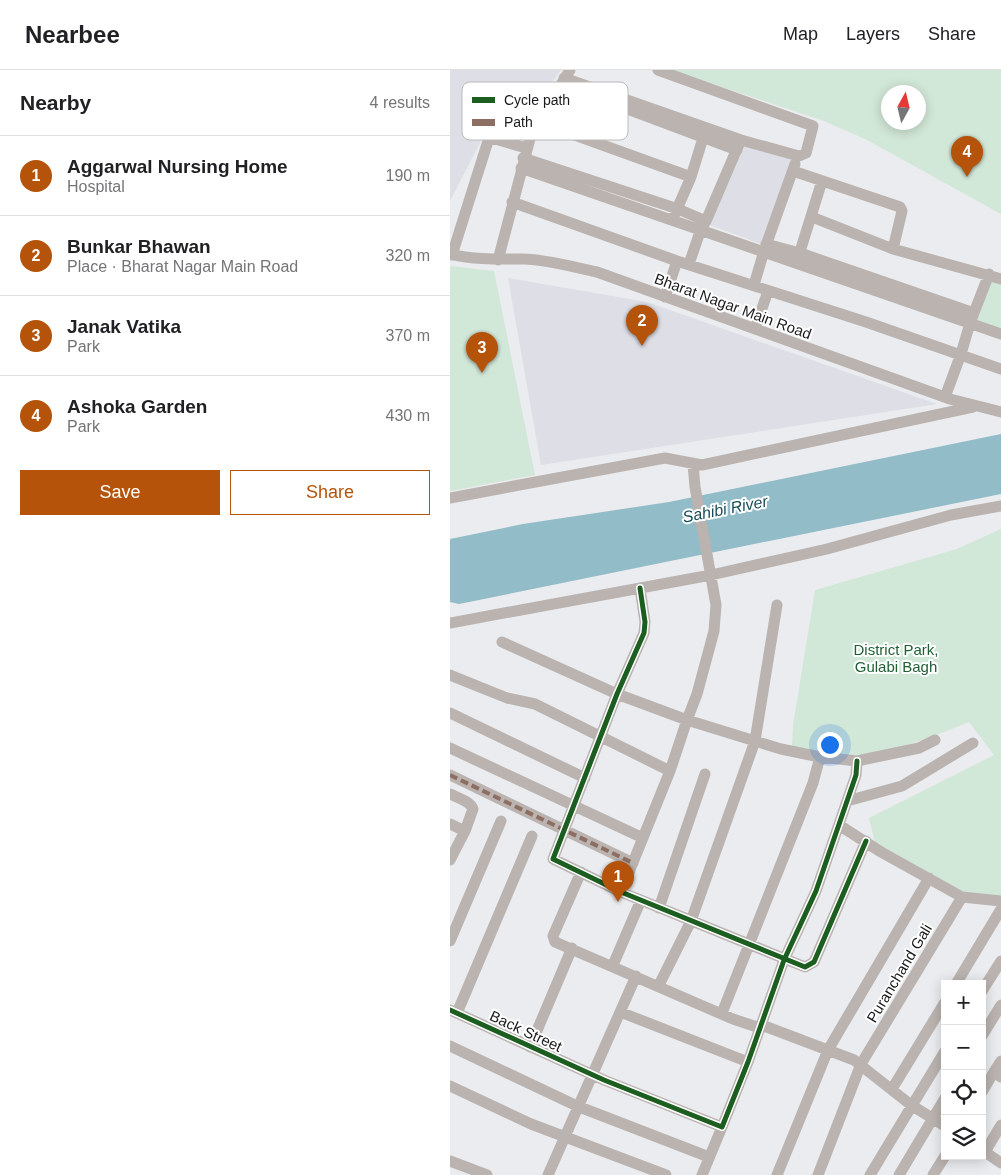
<!DOCTYPE html>
<meta charset="utf-8">
<style>
:root{--surface:#fff;--page:#f6f6f6;--text:#202124;--muted:#757577;--line:#e0e0e0;--accent:#b45309}
body{margin:0;font-family:Helvetica,sans-serif;background:var(--page);color:var(--text)}
.controls{position:absolute;right:15px;bottom:15px;display:grid;overflow:hidden;border-radius:0px;box-shadow:0 2px 12px #0003}
.controls button{width:45px;height:45px;display:grid;place-items:center;padding:0;border:0;border-bottom:1px solid var(--line);background:var(--surface);color:var(--text);font:25px sans-serif}
.compass{position:absolute;left:431px;top:15px;width:45px;height:45px;border-radius:50%;background:var(--surface);box-shadow:0 2px 12px #0003;rotate:8deg}
.you{position:absolute;left:379px;top:674px;width:18px;height:18px;margin:-12px;border:4px solid #fff;border-radius:50%;background:#1a73e8;box-shadow:0 0 0 8px #1a73e833}
.badge{display:grid;place-items:center;width:32px;height:32px;border-radius:50%;background:var(--accent);color:#fff;font-size:16px;font-weight:700}
.pin{position:absolute;translate:-50% -41px;filter:drop-shadow(0 1px 2px #0008)}
.pin::after{content:'';position:absolute;top:26px;width:18px;height:15px;background:inherit;clip-path:polygon(0 0,100% 0,50% 100%)}
.list{margin:0;padding:0;list-style:none}
h2{display:flex;justify-content:space-between;align-items:center;height:65px;margin:0;padding:0 20px;font-size:21px}
h2 small{font-size:16px;font-weight:400;color:var(--muted)}
.list li{display:grid;grid-template-columns:32px 1fr auto;gap:15px;align-items:center;box-sizing:border-box;height:80px;padding:0 20px;border-top:1px solid var(--line)}
.list b{display:block;font-size:19px;white-space:nowrap}
.list p{margin:0;font-size:16px;white-space:nowrap;color:var(--muted)}
.list em{font-size:16px;font-style:normal;color:var(--muted)}
.actions{display:flex;gap:10px;padding:15px 20px}
.actions a{flex:1;padding:11px 0;border:1px solid var(--accent);border-radius:0px;text-align:center;font-size:18px;color:var(--accent)}
.actions .main{background:var(--accent);color:#fff}
.icon{flex:none;width:28px;height:28px;fill:none;stroke:currentColor;stroke-width:2;stroke-linecap:round;stroke-linejoin:round}
.map{position:relative;flex:none;width:551px;height:1105px;overflow:hidden}
header{display:flex;align-items:center;gap:30px;box-sizing:border-box;height:70px;padding:0 25px;background:var(--surface);border-bottom:1px solid var(--line)}
header strong{font-size:24px}
nav{display:flex;gap:28px;margin-inline-start:auto;font-size:18px}
main{display:flex}
aside{flex:1;background:var(--surface)}
.map>svg:first-child{display:block}
</style>
<header>
<strong>Nearbee</strong>
<nav><a>Map</a><a>Layers</a><a>Share</a></nav>
</header>
<main>
<aside>
<h2>Nearby<small>4 results</small></h2>
<ul class="list">
<li><span class="badge">1</span><div><b>Aggarwal Nursing Home</b><p>Hospital</p></div><em>190 m</em></li>
<li><span class="badge">2</span><div><b>Bunkar Bhawan</b><p>Place · Bharat Nagar Main Road</p></div><em>320 m</em></li>
<li><span class="badge">3</span><div><b>Janak Vatika</b><p>Park</p></div><em>370 m</em></li>
<li><span class="badge">4</span><div><b>Ashoka Garden</b><p>Park</p></div><em>430 m</em></li>
</ul>
<div class="actions"><a class="main">Save</a><a>Share</a></div>
</aside>
<div class="map">
<svg width="551" height="1105" viewBox="0 0 551 1105">
<rect width="100%" height="100%" fill="#ebecef"/>
<path fill="#dddee6" d="M 0,0 L 111,0 L 58,73 L 36,61 L 0,131 Z
M 292,69 L 343,88 L 311,174 L 260,155 Z
M 58,208 L 197,232 L 487,334 L 91,395 Z"/>
<path fill="#d1e7d7" fill-rule="evenodd" d="M 221,0 L 551,0 L 551,144 L 417,70 L 374,51 ZM 438,22 L 468,22 L 468,52 L 438,52 Z
M 0,196 L 44,201 L 85,405 L 0,421 Z
M 539,209 L 551,214 L 551,259 L 524,250 Z
M 551,459 L 551,829 L 520,825 L 425,773 L 419,748 L 544,685 L 519,652 C 476,669 432,688 384,685 C 371,684 356,679 342,676 L 343,655 L 365,520 L 507,479 Z"/>
<path fill="#91bcc8" d="M 551,364 L 551,424 L 9,534 L 0,532 L 0,469 L 73,454 L 219,432 Z"/>
<g fill="none" stroke-linecap="round" stroke-linejoin="round">
<path stroke="#bab3b0" stroke-width="11" d="M 114,8 L 291,70 L 349,86 L 356,83 L 363,56 L 208,0
M 143,26 L 287,80
M 86,51 L 241,107
M 73,88 L 228,139 L 256,151
M 71,98 L 551,264
M 343,101 L 450,137 L 452,141 L 443,179
M 62,132 L 227,191 L 416,252 L 551,299
M 224,146 L 241,107 L 253,68
M 362,147 L 443,179 L 551,209
M 316,174 L 350,183 L 524,243
M 0,184 C 24,190 50,189 74,189 C 99,190 123,197 147,202 L 500,329 L 551,342
M 2,185 L 38,71 L 42,68 L 76,78
M 348,188 L 372,111
M 48,190 L 82,61 L 120,0
M 239,194 L 251,159 L 256,151 L 289,74
M 304,215 L 314,181 L 345,94
M 215,227 L 227,191
M 305,259 L 318,221
M 495,327 L 511,284 L 520,253 L 539,204
M 0,428 L 215,388 L 252,395 L 523,337
M 190,518 L 195,552 L 194,563 L 167,624 L 103,789 L 171,822 L 355,897 L 364,892 L 416,771
M 0,553 L 261,505 L 377,479 L 501,445 L 551,436
M 52,572 L 167,624 L 237,650 L 331,679 L 370,687 L 407,691 L 469,678 L 485,670
M 0,605 L 57,628 L 85,634 L 220,701
M 0,643 L 135,708
M 0,678 L 193,768
M 0,705 L 183,793
M 0,724 C 8,728 20,731 23,739 L 15,761 L 0,790
M 397,731 L 452,716 L 523,673
M 0,754 L 15,761
M 389,755 L 431,782 L 512,827 L 551,831
M 131,802 L 103,866 L 105,872 L 283,949 L 304,956 L 317,957 L 404,990 L 461,1035 L 495,1056
M 171,822 L 220,701 L 237,650 L 247,624 L 264,561 L 266,535 L 245,417 L 243,394
M 209,838 L 255,704
M 0,871 L 51,751
M 163,895 L 191,830
M 506,914 L 551,839
M 209,915 L 241,851 L 305,671 L 327,535
M 532,921 L 551,891
M 0,940 L 154,1010 L 272,1057 L 298,992 L 334,890 L 366,821 L 406,705 L 407,691
M 170,942 L 298,992
M 7,943 L 82,766
M 272,943 L 363,713 L 370,687
M 532,966 L 551,935
M 0,976 L 127,1036 L 259,1087
M 80,977 L 122,878
M 544,1002 L 551,991
M 0,1016 L 81,1054 L 216,1105
M 442,1019 L 495,932
M 532,1022 L 544,1002 L 551,1007
M 532,1080 L 551,1093
M 535,1082 L 551,1055
M 0,1091 L 37,1105
M 98,1105 L 186,906
M 252,1105 L 272,1057
M 327,1105 L 378,980 L 479,808
M 368,1105 L 411,994 L 512,827
M 420,1105 L 495,981
M 449,1105 L 495,1028
M 483,1105 L 495,1086"/>
<path stroke="#8d6e63" stroke-width="4" stroke-dasharray="8 4" stroke-linecap="butt" d="M 0,705 L 183,793"/>
<g stroke="#fff" stroke-width="8">
<path id="cycleway" d="M 190,518 L 195,552 L 194,563 L 167,624 L 103,789 L 171,822 L 355,897 L 364,892 L 416,771
M 0,940 L 154,1010 L 272,1057 L 298,992 L 334,890 L 366,821 L 406,705 L 407,691"/>
</g>
<use href="#cycleway" stroke="#1b5e20" stroke-width="5"/>
</g>
<g text-anchor="middle" dominant-baseline="central" stroke-width="4" stroke-linejoin="round" paint-order="stroke">
<g font-size="15" fill="#191a1b" stroke="#fff">
<text transform="translate(283 236) rotate(20)">Bharat Nagar Main Road</text>
<text transform="translate(449 903) rotate(-59)">Puranchand Gali</text>
<text transform="translate(76 961) rotate(25)">Back Street</text>
</g>
<g font-size="15" fill="#1f5f33" stroke="#fff">
<text x="446" y="579">District Park,<tspan x="446" dy="17">Gulabi Bagh</tspan></text>
</g>
<g font-size="16" font-style="italic" fill="#184d59" stroke="#fff">
<text transform="translate(275 439) rotate(-11)">Sahibi River</text>
</g>
</g>
<rect x="12" y="12" width="166" height="58" rx="8" fill="#fff" stroke="#bababb" stroke-width="1"/>
<rect x="22" y="27" width="23" height="6" fill="#1b5e20"/>
<rect x="22" y="49" width="23" height="7" fill="#8d6e63"/>
<g font-size="14" fill="#191a1b">
<text x="54" y="35">Cycle path</text>
<text x="54" y="57">Path</text>
</g>
</svg>
<div class="controls">
<button>+</button>
<button>−</button>
<button><svg class="icon" aria-label="locate" viewBox="0 0 24 24"><circle cx="12" cy="12" r="6"/><path d="M12 2v4M12 18v4M2 12h4M18 12h4"/></svg></button>
<button><svg class="icon" aria-label="layers" viewBox="0 0 24 24"><path d="M12 4l9 5-9 5-9-5zM3 14l9 5 9-5"/></svg></button>
</div>
<svg class="compass" viewBox="-18 -18 36 36"><path d="M0-13l5 13h-10z" fill="#e53935"/><path d="M0 13l5-13h-10z" fill="#757577"/></svg>
<div class="you"></div>
<div class="pin badge" style="left:168px;top:832px">1</div>
<div class="pin badge" style="left:192px;top:276px">2</div>
<div class="pin badge" style="left:32px;top:303px">3</div>
<div class="pin badge" style="left:517px;top:107px">4</div>
</div>
</main>
